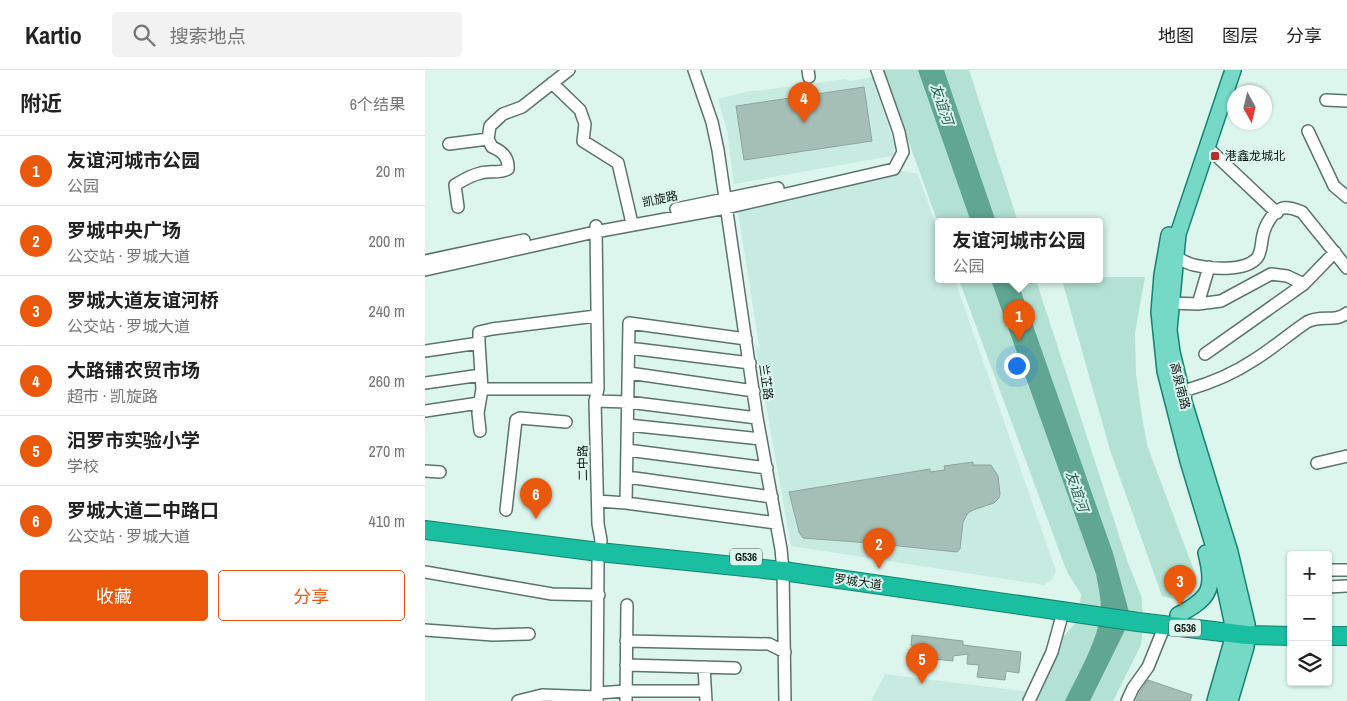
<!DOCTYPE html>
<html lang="zh">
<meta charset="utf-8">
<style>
:root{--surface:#fff;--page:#f2f2f2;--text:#222;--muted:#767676;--line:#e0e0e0;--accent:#ea580c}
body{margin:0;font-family:"Archivo Narrow","Noto Sans SC",sans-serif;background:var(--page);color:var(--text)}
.controls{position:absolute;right:15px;bottom:15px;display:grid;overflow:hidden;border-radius:5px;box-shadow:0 1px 4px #0004}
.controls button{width:45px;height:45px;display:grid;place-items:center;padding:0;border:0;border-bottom:1px solid var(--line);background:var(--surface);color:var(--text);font:25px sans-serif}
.compass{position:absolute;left:802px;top:15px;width:45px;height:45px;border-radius:50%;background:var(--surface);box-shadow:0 1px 4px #0004;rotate:172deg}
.you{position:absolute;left:591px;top:295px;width:18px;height:18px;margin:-12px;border:4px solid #fff;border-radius:50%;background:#1a73e8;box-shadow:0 0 0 8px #1a73e833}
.badge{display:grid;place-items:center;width:32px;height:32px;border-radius:50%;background:var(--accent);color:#fff;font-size:16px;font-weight:700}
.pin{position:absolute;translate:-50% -41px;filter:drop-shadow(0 1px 2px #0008)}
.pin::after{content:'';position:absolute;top:26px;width:18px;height:15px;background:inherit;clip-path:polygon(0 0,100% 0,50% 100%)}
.popup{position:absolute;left:510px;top:148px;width:168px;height:65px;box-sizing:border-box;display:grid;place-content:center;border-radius:5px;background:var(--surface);filter:drop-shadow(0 1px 4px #0005);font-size:16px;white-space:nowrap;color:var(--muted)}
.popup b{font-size:19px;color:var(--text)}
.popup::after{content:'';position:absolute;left:50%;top:100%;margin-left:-10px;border:10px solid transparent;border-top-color:var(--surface)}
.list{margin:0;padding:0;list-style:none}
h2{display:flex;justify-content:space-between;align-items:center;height:65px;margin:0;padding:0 20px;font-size:21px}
h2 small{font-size:16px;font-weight:400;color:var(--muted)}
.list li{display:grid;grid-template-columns:32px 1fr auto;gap:15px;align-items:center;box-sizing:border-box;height:70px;padding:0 20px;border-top:1px solid var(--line)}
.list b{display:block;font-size:19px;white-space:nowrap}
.list p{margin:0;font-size:16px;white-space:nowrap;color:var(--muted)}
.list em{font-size:16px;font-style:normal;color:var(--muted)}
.actions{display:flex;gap:10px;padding:15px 20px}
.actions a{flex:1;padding:11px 0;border:1px solid var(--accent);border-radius:5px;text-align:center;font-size:18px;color:var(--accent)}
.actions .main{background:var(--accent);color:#fff}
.icon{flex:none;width:28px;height:28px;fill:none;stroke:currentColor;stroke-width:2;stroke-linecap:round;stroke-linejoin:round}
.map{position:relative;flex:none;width:922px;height:631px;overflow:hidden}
header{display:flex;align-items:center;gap:30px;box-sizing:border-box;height:70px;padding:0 25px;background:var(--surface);border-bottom:1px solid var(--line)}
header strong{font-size:24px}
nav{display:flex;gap:28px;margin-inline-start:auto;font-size:18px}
.search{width:350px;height:45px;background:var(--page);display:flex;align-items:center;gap:12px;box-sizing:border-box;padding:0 18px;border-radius:5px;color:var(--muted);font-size:19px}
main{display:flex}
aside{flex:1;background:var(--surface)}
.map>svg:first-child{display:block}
</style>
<header>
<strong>Kartio</strong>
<div class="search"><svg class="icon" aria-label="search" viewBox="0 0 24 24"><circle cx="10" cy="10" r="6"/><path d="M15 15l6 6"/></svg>搜索地点</div>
<nav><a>地图</a><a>图层</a><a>分享</a></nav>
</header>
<main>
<aside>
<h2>附近<small>6个结果</small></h2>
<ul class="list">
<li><span class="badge">1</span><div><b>友谊河城市公园</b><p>公园</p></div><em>20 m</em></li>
<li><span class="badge">2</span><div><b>罗城中央广场</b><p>公交站 · 罗城大道</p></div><em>200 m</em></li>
<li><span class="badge">3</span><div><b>罗城大道友谊河桥</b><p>公交站 · 罗城大道</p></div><em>240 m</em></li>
<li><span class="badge">4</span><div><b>大路铺农贸市场</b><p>超市 · 凯旋路</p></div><em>260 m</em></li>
<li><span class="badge">5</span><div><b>汨罗市实验小学</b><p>学校</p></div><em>270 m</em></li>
<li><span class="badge">6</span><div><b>罗城大道二中路口</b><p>公交站 · 罗城大道</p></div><em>410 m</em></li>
</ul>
<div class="actions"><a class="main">收藏</a><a>分享</a></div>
</aside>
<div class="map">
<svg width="922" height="631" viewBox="0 0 922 631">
<rect width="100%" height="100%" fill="#dcf6ee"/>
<path fill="#c8ebe1" d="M 448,7 L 470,77 L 467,86 L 309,114 L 302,61 L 293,29 L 329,20 L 331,21 L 420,9 L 424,11 Z
M 478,101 L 493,104 L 514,164 L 514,210 L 530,210 L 631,501 L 627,510 L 619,515 L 366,476 L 330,273 L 335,281 L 313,142 L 316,137 Z
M 460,604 L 606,622 L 602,631 L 446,631 Z"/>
<path fill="#b3e2d4" d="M 458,0 L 544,0 L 593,152 L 514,152 L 514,156 Z
M 674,207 L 720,207 L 710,263 L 711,304 L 716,340 L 722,375 L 771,506 L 772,515 L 764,528 L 752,530 L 737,526 L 685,380 L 637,210 L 674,210 Z
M 534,210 L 611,210 L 703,493 L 717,528 L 718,557 L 716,575 L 688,631 L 608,631 L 639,566 L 654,549 L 656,524 L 642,502 Z"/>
<path fill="#60a693" d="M 493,0 L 519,0 L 571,152 L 546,152 Z
M 566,210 L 592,210 L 688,483 L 704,542 L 699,562 L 665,631 L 640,631 C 652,606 675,567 676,539 C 676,527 673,516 671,504 Z"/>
<path fill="#a5bfb7" stroke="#8ca49d" d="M 439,17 L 447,71 L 319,90 L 311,36 Z
M 548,392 L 548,395 L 566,395 L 573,406 L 575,424 L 574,428 L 569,433 L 548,440 L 543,443 L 538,452 L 535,479 L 532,482 L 445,473 L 378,468 L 374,462 L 364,422 L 505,399 L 505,402 L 520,400 L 519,396 Z
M 487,565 L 538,571 L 538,575 L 596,582 L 594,603 L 581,601 L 580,610 L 552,607 L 554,595 L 542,594 L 543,584 L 528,586 L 528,591 L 491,587 L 490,576 L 486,576 Z
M 723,610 L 767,625 L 765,631 L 711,631 L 715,622 Z"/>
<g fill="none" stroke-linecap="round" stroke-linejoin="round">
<g stroke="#5b736c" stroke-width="14">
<path id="minor" d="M 269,0 L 287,52 L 293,80 L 332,348 L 356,479 L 358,501 L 360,631
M 383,0 L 384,7
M 127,13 L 155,40 L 160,54 L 158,71 L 193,93 L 206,149
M 901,30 L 922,31
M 883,61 L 909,116 L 922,127
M 24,74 L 63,69
M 782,77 L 852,143
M 33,137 L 30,115 C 38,110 46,105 56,103 C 65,100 74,104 83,99 C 84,87 77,81 67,77 L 63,69 L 65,56 L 78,44 L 97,37 L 144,0
M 251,139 L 353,118
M 171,156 L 173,319 L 170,331 L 173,454 L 176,470 L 173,492 L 172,631
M 751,187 C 757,190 763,194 769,195 C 785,199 820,202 832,188 C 837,182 836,172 838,165 C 840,155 848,141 858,138 C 865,137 872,140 877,142 L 922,198
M 0,191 L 99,170
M 0,200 L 170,162 L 301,138 L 469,99 L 478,82 L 474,62 L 452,0
M 746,233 L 773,234 L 796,231 L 846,204 L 862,206 L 879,214
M 773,234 L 784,197
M 54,273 L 57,319 L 53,343 L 55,361
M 204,278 L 325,293
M 0,281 L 54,273 L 54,262 L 67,259 L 171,246
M 780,284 L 879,214 L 910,182
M 204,303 L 329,321
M 0,313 L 56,305
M 57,319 L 173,319
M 170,331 L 203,332 L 332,348
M 759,332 L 762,320 C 786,313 808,304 829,290 C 847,279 864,264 882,252 C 897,244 909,253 922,243
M 0,341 L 54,333
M 203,355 L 336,369
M 202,380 L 342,398
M 892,393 L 922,386
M 0,401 L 15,402
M 202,407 L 347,427
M 173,431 L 201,433 L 351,453
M 201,433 L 204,253 L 321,269
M 81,440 L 91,350 L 95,348 L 141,352
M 903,500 L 922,500
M 0,502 L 127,524 L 174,525
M 903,517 L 922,516
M 0,560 L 68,565 L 104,564
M 201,571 L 344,574 L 360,582
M 201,595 L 310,598
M 279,597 L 281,631
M 172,623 L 201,621 L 280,621
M 93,631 L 117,625 L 172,627
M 201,631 L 202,535
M 604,631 L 627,582 L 638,542
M 702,631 L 708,618 L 723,597 L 740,555"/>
</g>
<g stroke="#14836e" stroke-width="18">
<path id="major" d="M 744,165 L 737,205 L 734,242 L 740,301 L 763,391 L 797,504 L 807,551 L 808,563 L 806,575 L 790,631
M 753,545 C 786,528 790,518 781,483
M 805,631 L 821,577 L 822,554 L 805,482 L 759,332 L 747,282 L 744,260 L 753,164 L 808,0"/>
</g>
<g stroke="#14836e" stroke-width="20">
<path id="highway" d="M 0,460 L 174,482 L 358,501 L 713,552 L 822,565 L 866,566
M 903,566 L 922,566"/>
</g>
<use href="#minor" stroke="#fff" stroke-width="11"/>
<use href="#major" stroke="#75d9c6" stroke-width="15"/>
<use href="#highway" stroke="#19bfa0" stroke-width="18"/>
</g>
<rect fill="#bc2d30" stroke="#dcf6ee" stroke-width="2" x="785" y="81" width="10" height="10" rx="2.5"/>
<g text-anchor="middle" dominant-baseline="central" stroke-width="4" stroke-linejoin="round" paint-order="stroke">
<g fill="#dcf6ee" stroke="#495753" stroke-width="1">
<rect x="305" y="478.5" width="32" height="17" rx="4"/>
<rect x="744" y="549.5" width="32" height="17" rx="4"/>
</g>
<g font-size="11" font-weight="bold" fill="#0a1311">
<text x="321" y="487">G536</text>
<text x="760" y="558">G536</text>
</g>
<g font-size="12" fill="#0a1311" stroke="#dcf6ee" text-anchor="start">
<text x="800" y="86">港鑫龙城北</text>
</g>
<g font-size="12" fill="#0a1311" stroke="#dcf6ee">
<text transform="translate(235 129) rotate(-12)">凯旋路</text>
<text transform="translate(341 312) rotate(82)">兰芷路</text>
<text transform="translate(755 316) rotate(76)">高泉南路</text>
<text transform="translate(158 393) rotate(-91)">二中路</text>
<text transform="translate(433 512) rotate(8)">罗城大道</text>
</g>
<g font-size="14" font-style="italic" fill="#265f51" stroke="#dcf6ee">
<text transform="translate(517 34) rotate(71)">友谊河</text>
<text transform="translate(652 421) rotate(71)">友谊河</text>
</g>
</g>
</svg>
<div class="controls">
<button>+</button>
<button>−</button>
<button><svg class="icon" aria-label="layers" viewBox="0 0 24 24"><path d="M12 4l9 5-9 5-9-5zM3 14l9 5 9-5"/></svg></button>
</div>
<svg class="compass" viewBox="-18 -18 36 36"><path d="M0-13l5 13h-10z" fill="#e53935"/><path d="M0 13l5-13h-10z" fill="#767676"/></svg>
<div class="you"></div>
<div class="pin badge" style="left:594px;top:271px">1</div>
<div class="popup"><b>友谊河城市公园</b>公园</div>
<div class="pin badge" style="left:454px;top:499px">2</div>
<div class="pin badge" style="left:755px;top:536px">3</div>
<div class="pin badge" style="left:379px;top:53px">4</div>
<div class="pin badge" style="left:497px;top:614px">5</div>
<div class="pin badge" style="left:111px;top:449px">6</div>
</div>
</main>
